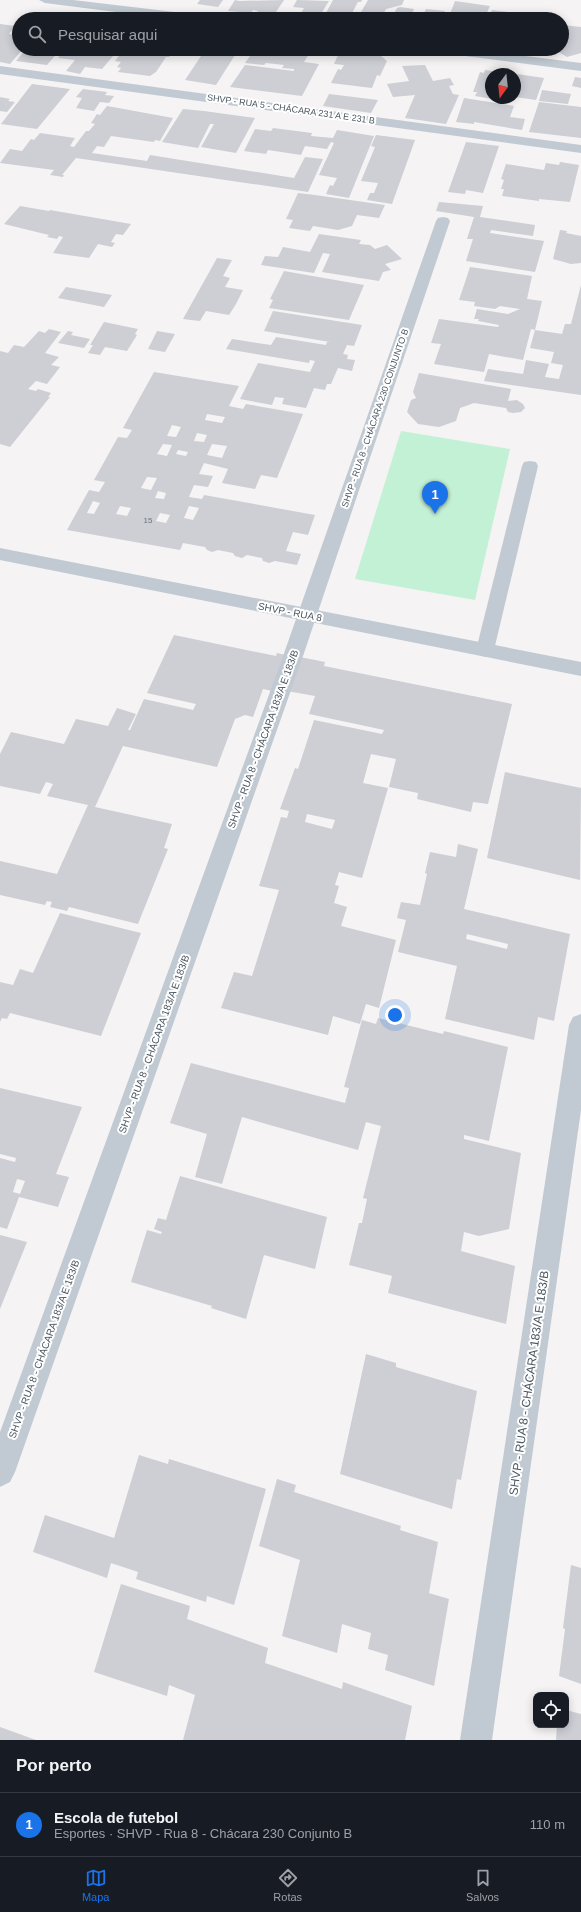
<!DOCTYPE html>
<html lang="pt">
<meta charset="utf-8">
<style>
:root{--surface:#171b24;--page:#242831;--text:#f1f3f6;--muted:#9ea1a6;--line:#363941;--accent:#1a73e8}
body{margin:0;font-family:Arial,sans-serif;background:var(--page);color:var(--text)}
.controls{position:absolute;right:12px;bottom:12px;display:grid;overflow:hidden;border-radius:8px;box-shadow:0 2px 10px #0003}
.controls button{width:36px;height:36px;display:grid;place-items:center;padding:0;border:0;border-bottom:1px solid var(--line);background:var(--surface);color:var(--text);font:20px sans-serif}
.compass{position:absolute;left:485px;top:68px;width:36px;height:36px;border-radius:50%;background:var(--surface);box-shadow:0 2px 10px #0003;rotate:195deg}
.you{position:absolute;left:395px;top:1015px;width:14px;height:14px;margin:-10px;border:3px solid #fff;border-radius:50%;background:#1a73e8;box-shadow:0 0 0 6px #1a73e833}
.badge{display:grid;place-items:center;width:26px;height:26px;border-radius:50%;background:var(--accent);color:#fff;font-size:13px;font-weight:700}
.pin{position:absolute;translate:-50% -33px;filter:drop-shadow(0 1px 2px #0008)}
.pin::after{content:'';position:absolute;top:21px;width:14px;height:12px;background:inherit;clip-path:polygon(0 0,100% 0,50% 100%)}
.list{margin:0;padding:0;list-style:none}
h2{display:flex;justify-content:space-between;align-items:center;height:52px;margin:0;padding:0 16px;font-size:17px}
h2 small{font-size:13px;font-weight:400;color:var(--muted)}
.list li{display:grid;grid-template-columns:26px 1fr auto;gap:12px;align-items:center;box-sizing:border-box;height:64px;padding:0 16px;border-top:1px solid var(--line)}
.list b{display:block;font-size:15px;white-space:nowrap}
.list p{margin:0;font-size:13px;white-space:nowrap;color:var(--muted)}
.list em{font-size:13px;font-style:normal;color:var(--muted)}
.icon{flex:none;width:22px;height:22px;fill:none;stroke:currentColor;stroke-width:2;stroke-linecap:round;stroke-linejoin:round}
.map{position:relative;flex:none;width:581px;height:1740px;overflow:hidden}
.search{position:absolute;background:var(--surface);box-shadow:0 2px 10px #0003;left:12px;right:12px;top:12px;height:44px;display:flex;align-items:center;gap:10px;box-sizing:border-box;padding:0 14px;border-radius:22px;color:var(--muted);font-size:15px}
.sheet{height:116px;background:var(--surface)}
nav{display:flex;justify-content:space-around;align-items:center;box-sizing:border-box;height:56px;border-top:1px solid var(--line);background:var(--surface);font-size:11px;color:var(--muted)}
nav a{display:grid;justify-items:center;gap:2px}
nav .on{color:var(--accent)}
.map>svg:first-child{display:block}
</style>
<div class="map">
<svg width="581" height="1740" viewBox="0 0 581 1740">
<rect width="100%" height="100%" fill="#f5f3f3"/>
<path fill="#c3f1d5" d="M 401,431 L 510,449 L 475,600 L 355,579 Z"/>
<path fill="#cdcfd5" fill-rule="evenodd" d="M 200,0 L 223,0 L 218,7 L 197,4 Z
M 235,0 L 239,1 L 284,0 L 274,15 L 256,13 L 258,11 L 253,10 L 251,13 L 228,11 Z
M 297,0 L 329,1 L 322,12 L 326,13 L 333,0 L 362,0 L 361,2 L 358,2 L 352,13 L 354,13 L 351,19 L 318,19 L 319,17 L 300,15 L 304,8 L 293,7 Z
M 368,0 L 404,0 L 402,5 L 386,9 L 383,15 L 389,16 L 390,13 L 394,13 L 397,8 L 400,7 L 414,9 L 410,19 L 357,19 Z
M 455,1 L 490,6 L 484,19 L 426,19 L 427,18 L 422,17 L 426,9 L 445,11 L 444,13 L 450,14 Z
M 492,10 L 523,14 L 552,17 L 551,19 L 489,19 Z
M 0,24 L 15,26 L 9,34 L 19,35 L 19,49 L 23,49 L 10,64 L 0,62 Z
M 562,25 L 581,27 L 581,53 L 567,57 L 554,49 L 562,49 Z
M 26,49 L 119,49 L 102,69 L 85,67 L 80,74 L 66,71 L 75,60 L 58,58 L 64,51 L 60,50 L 47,65 L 16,61 Z
M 124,49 L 154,49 L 152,51 L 145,49 L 143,52 L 165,55 L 166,53 L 172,53 L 169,57 L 166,57 L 156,72 L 150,76 L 118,72 L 121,68 L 117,67 L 121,62 L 115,61 Z
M 181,49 L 252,49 L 247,56 L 235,55 L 216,85 L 185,80 L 201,56 L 178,53 Z
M 255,49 L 312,49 L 304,62 L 319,64 L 302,96 L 230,87 L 245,65 L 294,71 L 294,69 L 282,68 L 284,65 L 266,63 L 264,65 L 245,63 Z
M 342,50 L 380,55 L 387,61 L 380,76 L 377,75 L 372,88 L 331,83 L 338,69 L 341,70 L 344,65 L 334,64 L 338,55 L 336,55 L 338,51 Z
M 425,65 L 433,81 L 450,78 L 454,85 L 449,86 L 453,94 L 459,95 L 446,124 L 405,118 L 415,95 L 393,97 L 387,84 L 409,81 L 402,66 Z
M 485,70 L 507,73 L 491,74 L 491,98 L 510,98 L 509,102 L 475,96 L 477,92 L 473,92 L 480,72 L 484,73 Z
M 517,74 L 544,78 L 536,100 L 515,97 L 515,77 Z
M 575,77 L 581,78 L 581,88 L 572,86 Z
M 32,84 L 70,89 L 37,129 L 1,124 Z
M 83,89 L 107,92 L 105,95 L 114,96 L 109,103 L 100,102 L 94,111 L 76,108 L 82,98 L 76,97 Z
M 542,90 L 571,94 L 568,104 L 539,101 Z
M 329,94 L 378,100 L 371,113 L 323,106 Z
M 0,97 L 10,99 L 8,101 L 15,102 L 7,112 L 0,111 Z
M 464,98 L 514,106 L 510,117 L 525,119 L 522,130 L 474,122 L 474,124 L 456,122 Z
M 539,102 L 581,107 L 581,138 L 529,132 Z
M 107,106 L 173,118 L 160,141 L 155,140 L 154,142 L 111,136 L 104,147 L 97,146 L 92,153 L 147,161 L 150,155 L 294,178 L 305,157 L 323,159 L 308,192 L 76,158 L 62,175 L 64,175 L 63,177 L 50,175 L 54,170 L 0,163 L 10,149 L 22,151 L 31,139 L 34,140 L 40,133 L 75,138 L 70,146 L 74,147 L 86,131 L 89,131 L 95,124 L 91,123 L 97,114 L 100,115 Z
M 183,109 L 204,111 L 255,118 L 236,153 L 201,147 L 214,124 L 210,124 L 198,148 L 162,142 Z
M 273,128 L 312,133 L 311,136 L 333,138 L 337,130 L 374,136 L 349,198 L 326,194 L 330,185 L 333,186 L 337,178 L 319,175 L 334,143 L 331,142 L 327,149 L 305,146 L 301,155 L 268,150 L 266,154 L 244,151 L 255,129 L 271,131 Z
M 376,135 L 415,140 L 392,204 L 367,200 L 370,193 L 374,193 L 378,183 L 361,181 L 375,147 L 371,146 Z
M 466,142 L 499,146 L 483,193 L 466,190 L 465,194 L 448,192 Z
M 560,162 L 579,165 L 570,202 L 539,199 L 539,201 L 502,196 L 504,189 L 501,189 L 504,180 L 501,179 L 506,164 L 544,170 L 546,163 L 559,165 Z
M 298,193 L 315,195 L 385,205 L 379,218 L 357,215 L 352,226 L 338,230 L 313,226 L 310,231 L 289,228 L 293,220 L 286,219 Z
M 439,202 L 483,206 L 480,217 L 535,225 L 533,236 L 491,230 L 490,233 L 544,241 L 535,272 L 466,261 L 473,239 L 467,239 L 474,217 L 436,211 Z
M 20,206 L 49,211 L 50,210 L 131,224 L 123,235 L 116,234 L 111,242 L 115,243 L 112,247 L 98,244 L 89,258 L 53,253 L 63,237 L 59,236 L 57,239 L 47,237 L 49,235 L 4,224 Z
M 560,230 L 567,231 L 566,233 L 581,236 L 581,263 L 571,264 L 553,259 Z
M 319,234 L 361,240 L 359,244 L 370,245 L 375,249 L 387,245 L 402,259 L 385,264 L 391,270 L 383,272 L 379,281 L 322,272 L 330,254 L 323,253 L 314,273 L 261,265 L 265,256 L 278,257 L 283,247 L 310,252 Z
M 217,258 L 232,260 L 223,276 L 230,278 L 225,287 L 243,290 L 236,304 L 229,315 L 206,311 L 200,321 L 183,319 Z
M 470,267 L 532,276 L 527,299 L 542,301 L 535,330 L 531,329 L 523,360 L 489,354 L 484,372 L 434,364 L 441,344 L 431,343 L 439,319 L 498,327 L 499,325 L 478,321 L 479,319 L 474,319 L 477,309 L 508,314 L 520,309 L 500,306 L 495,309 L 474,306 L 475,302 L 459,300 Z
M 284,271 L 364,285 L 349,320 L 269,308 L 273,300 L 270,299 Z
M 581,285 L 581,395 L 484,381 L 488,369 L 523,374 L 526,360 L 549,364 L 545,377 L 559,379 L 563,365 L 551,363 L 554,352 L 530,348 L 535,330 L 562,334 L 565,324 L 571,324 Z
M 66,287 L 112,295 L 104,307 L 58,298 Z
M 273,311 L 362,325 L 354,346 L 347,345 L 343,354 L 348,355 L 347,359 L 355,360 L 352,371 L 338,368 L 331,384 L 327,384 L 325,390 L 314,388 L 306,408 L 282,404 L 284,398 L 275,397 L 272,405 L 240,399 L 258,363 L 310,372 L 315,361 L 310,360 L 309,363 L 226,349 L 232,339 L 271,345 L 276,337 L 326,345 L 327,342 L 330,342 L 264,331 Z
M 104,322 L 138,329 L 135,334 L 137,335 L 127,351 L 105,347 L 100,355 L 88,353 L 93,345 L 90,345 Z
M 49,329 L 61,332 L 45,353 L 59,357 L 51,365 L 60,367 L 47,384 L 36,381 L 28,389 L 36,391 L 38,389 L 51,393 L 48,397 L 50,397 L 10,447 L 0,444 L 0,351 L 8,353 L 14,345 L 24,347 L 39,331 L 45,333 Z
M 68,331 L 73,332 L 71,335 L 90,339 L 84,348 L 58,343 Z
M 157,331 L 175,334 L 165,352 L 148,349 Z
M 154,372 L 239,386 L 229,406 L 243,409 L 246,404 L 303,414 L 277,478 L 261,475 L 255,489 L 222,483 L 228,469 L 204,463 L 199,474 L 213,476 L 208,487 L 194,485 L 189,497 L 202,499 L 204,495 L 315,515 L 308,535 L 293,532 L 286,551 L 301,554 L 297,565 L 275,561 L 269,563 L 263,561 L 262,558 L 247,555 L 242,558 L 235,556 L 233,553 L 218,550 L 212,552 L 207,550 L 205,547 L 183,543 L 180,550 L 67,530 L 89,490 L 99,492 L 105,482 L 94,480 L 118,437 L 127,438 L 132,430 L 123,428 ZM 207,414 L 225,417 L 222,423 L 205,420 ZM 172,425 L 181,427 L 176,437 L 167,436 ZM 197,433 L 207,435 L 204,442 L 194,441 ZM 163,444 L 172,445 L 167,456 L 157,454 ZM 212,444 L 227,446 L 222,458 L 207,455 ZM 178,450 L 188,452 L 186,456 L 176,454 ZM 147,477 L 157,478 L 151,490 L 141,488 ZM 158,491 L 166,493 L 164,499 L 155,498 ZM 93,501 L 100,503 L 94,514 L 87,513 ZM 120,506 L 131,508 L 127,516 L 116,514 ZM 189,506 L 199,508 L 193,520 L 184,518 ZM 160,513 L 170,515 L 166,523 L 156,521 Z
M 419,373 L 511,389 L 508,401 L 517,400 L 523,404 L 525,408 L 521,412 L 513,413 L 508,412 L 506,408 L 474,403 L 460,408 L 456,421 L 439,427 L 418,424 L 407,412 L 411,400 L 416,398 L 413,392 Z
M 174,635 L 276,656 L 277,653 L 295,657 L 286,694 L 263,689 L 253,717 L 245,715 L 235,719 L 217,767 L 123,746 L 95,807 L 172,824 L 164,848 L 168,849 L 138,924 L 69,907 L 67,911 L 50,907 L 52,902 L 47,901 L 45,905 L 0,895 L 0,861 L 57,874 L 88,805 L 47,796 L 53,784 L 46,782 L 40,794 L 0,786 L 0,754 L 11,732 L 64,744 L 76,719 L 108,726 L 117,708 L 136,714 L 128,730 L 130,730 L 144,699 L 193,710 L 196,704 L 147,693 Z
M 300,657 L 325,662 L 324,666 L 512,704 L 488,804 L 473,802 L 471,812 L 417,799 L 418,793 L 389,787 L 396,759 L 371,754 L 363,783 L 388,788 L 362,878 L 339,872 L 335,885 L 339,886 L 334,903 L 347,907 L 341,926 L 396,940 L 379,1008 L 366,1004 L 360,1024 L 333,1016 L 328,1035 L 221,1008 L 234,972 L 252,976 L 279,890 L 259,886 L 281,817 L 287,818 L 289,811 L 280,809 L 295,768 L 298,769 L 314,720 L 382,734 L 384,730 L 309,714 L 315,696 L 287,691 ZM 307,814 L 335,820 L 332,829 L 305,822 Z
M 505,772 L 581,788 L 580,880 L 487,858 Z
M 458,844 L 478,849 L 464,909 L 570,934 L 554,1021 L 538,1017 L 534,1040 L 445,1019 L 457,966 L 398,952 L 406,920 L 397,918 L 401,902 L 420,905 L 427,874 L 425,873 L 430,852 L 456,857 ZM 467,934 L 508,944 L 507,949 L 466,939 Z
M 60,913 L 141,933 L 101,1036 L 10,1013 L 7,1019 L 2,1018 L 0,1022 L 0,982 L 13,985 L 20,969 L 33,973 Z
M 378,1018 L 443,1034 L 444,1031 L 508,1047 L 489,1141 L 464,1135 L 464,1139 L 521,1153 L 509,1229 L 479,1236 L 464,1232 L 461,1251 L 515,1266 L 506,1324 L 388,1293 L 392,1276 L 349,1265 L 359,1223 L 362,1223 L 367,1199 L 363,1198 L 381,1126 L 366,1122 L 358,1150 L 242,1117 L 222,1184 L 195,1177 L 207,1134 L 170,1123 L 191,1063 L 345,1103 L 349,1088 L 344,1087 L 362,1020 L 376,1024 Z
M 0,1088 L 82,1107 L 56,1174 L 69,1177 L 58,1207 L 19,1197 L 7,1229 L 0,1227 L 0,1158 L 15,1162 L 16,1158 L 0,1154 ZM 17,1179 L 25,1181 L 20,1194 L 13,1192 Z
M 180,1176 L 327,1217 L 315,1269 L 264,1255 L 246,1319 L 211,1308 L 212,1306 L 131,1282 L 147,1230 L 161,1234 L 162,1232 L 154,1229 L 158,1218 L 166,1220 Z
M 0,1235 L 27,1242 L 0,1309 Z
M 366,1354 L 396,1363 L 396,1367 L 477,1391 L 461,1480 L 457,1479 L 452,1509 L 340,1474 Z
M 139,1455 L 168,1464 L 169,1459 L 266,1489 L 234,1605 L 207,1596 L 206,1602 L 136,1579 L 138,1572 L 111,1563 L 107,1578 L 33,1552 L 45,1515 L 114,1538 Z
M 277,1479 L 296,1485 L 294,1492 L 401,1526 L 400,1530 L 438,1542 L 429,1593 L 449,1599 L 434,1686 L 385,1670 L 388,1655 L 368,1649 L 371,1633 L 342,1624 L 337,1653 L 282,1636 L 300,1560 L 259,1546 Z
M 571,1565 L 581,1568 L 581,1684 L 559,1676 L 565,1629 L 563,1628 Z
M 121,1584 L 190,1606 L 187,1619 L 268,1648 L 265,1663 L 342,1689 L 343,1682 L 412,1706 L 405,1740 L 183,1740 L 195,1695 L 169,1685 L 167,1696 L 94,1672 Z
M 566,1710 L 581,1714 L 581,1740 L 556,1740 L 557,1725 L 566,1725 Z
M 0,1727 L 36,1740 L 0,1740 Z"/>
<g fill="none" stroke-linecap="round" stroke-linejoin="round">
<path fill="#c1cad2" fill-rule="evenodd" d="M 530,461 L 536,462 L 538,466 L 494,650 L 491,655 L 485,657 L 479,655 L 476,650 L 522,466 L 524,462 Z"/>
<path fill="#c1cad2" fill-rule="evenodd" d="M 39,0 L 73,0 L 200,15 L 206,19 L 171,19 L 45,3 Z
M 436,49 L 470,49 L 581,63 L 581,71 L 442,53 Z
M 0,66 L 581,145 L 581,153 L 0,74 Z
M 443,217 L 448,218 L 450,221 L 302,659 L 15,1472 L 10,1482 L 0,1487 L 0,1432 L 282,659 L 436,221 L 438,218 Z
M 581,1014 L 581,1110 L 492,1740 L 460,1740 L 569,1025 L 573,1017 Z"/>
<path fill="#c1cad2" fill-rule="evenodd" d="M 0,548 L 581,662 L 581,676 L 0,560 Z"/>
</g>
<g text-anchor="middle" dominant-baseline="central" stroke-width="4" stroke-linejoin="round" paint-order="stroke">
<g font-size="8" fill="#6b747e">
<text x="148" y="520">15</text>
</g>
<g font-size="9" fill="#4a5661" stroke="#fff">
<text transform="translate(291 109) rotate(8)">SHVP - RUA 5 - CHÁCARA 231 A E 231 B</text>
<text transform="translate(375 418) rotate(-71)">SHVP - RUA 8 - CHÁCARA 230 CONJUNTO B</text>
</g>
<g font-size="10" fill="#4a5661" stroke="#fff">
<text transform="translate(290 612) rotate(11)">SHVP - RUA 8</text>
<text transform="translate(263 739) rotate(-70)">SHVP - RUA 8 - CHÁCARA 183/A E 183/B</text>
<text transform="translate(154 1044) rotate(-70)">SHVP - RUA 8 - CHÁCARA 183/A E 183/B</text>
<text transform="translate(44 1349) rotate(-70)">SHVP - RUA 8 - CHÁCARA 183/A E 183/B</text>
</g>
<g font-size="12" fill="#4a5661" stroke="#fff">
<text transform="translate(529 1383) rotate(-82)">SHVP - RUA 8 - CHÁCARA 183/A E 183/B</text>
</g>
</g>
</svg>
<div class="controls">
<button><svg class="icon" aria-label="locate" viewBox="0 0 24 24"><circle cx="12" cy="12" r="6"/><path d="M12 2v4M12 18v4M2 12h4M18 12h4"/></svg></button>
</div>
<svg class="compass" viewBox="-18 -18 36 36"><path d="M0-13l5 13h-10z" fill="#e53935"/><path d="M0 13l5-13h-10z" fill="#9ea1a6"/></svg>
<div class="you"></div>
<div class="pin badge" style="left:435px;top:514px">1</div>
<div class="search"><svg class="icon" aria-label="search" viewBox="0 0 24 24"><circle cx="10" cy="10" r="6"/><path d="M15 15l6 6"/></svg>Pesquisar aqui</div>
</div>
<section class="sheet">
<h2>Por perto<small></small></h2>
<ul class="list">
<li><span class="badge">1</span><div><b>Escola de futebol</b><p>Esportes · SHVP - Rua 8 - Chácara 230 Conjunto B</p></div><em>110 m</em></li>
</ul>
</section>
<nav>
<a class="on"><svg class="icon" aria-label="map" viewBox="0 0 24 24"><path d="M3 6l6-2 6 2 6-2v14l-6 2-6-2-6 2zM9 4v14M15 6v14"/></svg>Mapa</a>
<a><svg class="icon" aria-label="directions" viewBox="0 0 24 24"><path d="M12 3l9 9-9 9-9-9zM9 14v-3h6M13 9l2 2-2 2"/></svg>Rotas</a>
<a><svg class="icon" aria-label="saved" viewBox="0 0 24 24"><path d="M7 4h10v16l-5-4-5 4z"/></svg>Salvos</a>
</nav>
